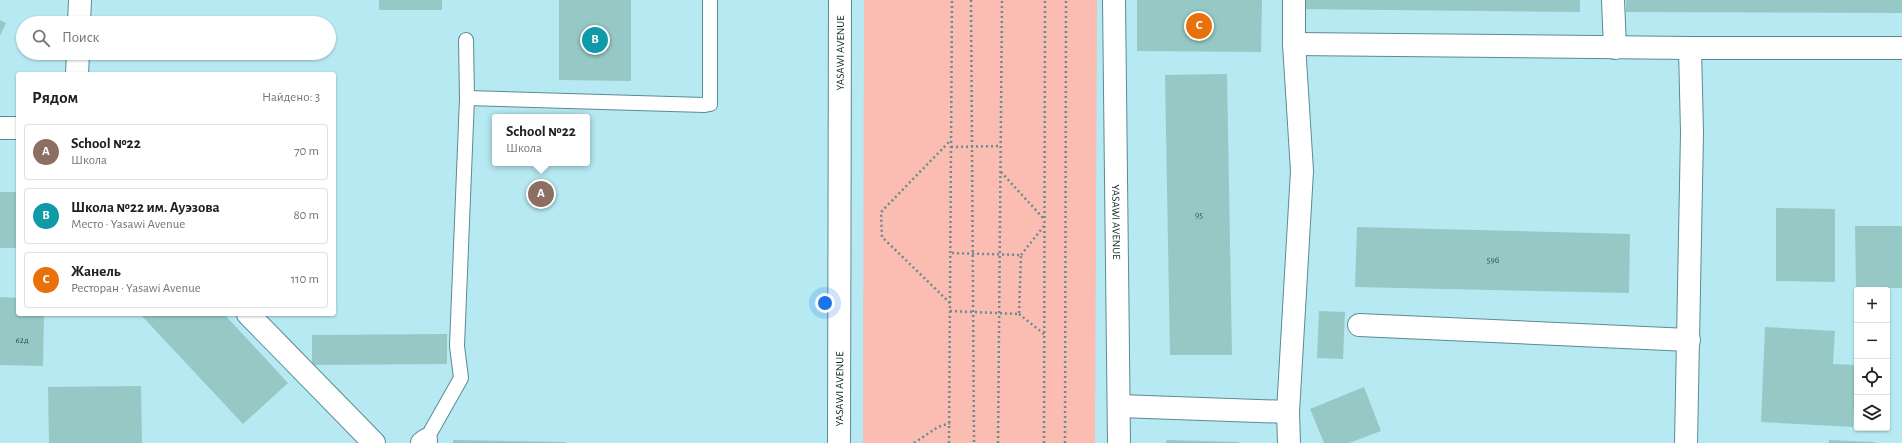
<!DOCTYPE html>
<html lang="ru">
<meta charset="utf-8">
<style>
:root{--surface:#fff;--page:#f2f2f2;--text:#202124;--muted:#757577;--line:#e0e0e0;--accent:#db2777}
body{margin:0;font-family:"Alegreya Sans",sans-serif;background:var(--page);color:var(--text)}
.controls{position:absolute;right:12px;bottom:12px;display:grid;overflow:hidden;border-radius:4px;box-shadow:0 1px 3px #0004}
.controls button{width:36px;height:36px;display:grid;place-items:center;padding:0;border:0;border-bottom:1px solid var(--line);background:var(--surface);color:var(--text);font:20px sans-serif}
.you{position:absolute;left:825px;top:303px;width:14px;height:14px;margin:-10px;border:3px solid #fff;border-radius:50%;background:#1a73e8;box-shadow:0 0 0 6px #1a73e833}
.badge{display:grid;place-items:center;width:26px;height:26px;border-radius:50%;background:var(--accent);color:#fff;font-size:13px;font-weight:700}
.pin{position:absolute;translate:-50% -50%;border:2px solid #fff;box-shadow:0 1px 4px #0006}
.popup{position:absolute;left:492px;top:114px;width:98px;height:52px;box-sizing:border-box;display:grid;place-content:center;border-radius:4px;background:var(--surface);filter:drop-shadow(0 1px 3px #0005);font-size:13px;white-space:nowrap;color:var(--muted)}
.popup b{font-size:15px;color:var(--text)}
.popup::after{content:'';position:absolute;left:50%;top:100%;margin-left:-8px;border:8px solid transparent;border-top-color:var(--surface)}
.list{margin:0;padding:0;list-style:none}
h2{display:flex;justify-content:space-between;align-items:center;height:52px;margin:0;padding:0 16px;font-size:17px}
h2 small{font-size:13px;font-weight:400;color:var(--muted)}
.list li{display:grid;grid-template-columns:26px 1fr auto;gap:12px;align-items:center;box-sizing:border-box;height:56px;margin:0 8px 8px;padding:0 8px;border:1px solid var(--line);border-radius:4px}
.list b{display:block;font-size:15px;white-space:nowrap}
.list p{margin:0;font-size:13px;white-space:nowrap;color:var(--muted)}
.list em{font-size:13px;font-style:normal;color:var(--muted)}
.icon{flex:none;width:22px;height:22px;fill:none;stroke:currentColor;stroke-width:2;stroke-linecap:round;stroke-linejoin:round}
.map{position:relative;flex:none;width:1902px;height:443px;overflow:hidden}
.search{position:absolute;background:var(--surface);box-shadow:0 1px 3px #0004;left:16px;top:16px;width:320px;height:44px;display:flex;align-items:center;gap:10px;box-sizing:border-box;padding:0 14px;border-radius:22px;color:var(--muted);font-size:15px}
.panel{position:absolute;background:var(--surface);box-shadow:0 1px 3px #0004;left:16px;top:72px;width:320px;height:244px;border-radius:4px}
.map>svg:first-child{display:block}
</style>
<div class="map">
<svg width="1902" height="443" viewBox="0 0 1902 443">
<rect width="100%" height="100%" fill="#b6e9f2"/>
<path fill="#fbbcb1" d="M 864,0 L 1097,0 L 1095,443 L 863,443 Z"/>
<path fill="#96c9c5" d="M 379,0 L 442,0 L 442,10 L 379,10 Z
M 559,0 L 631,0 L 631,81 L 559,80 Z
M 1137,0 L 1262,0 L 1261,52 L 1137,51 Z
M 1298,0 L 1580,0 L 1580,12 L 1298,9 Z
M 1626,0 L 1902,0 L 1902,13 L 1626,12 Z
M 0,20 L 6,23 L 0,36 Z
M 1227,74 L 1232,355 L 1170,355 L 1165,75 Z
M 0,192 L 18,192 L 18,248 L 0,248 Z
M 1776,208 L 1835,209 L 1835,282 L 1776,281 Z
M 1855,226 L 1902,226 L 1902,288 L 1856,288 Z
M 1357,227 L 1630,234 L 1629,293 L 1355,287 Z
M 0,297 L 18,298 L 18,314 L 44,314 L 43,366 L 0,365 Z
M 1319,311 L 1345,312 L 1343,359 L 1317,358 Z
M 140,314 L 224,314 L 288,383 L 243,424 Z
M 1765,327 L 1835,331 L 1833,364 L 1856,365 L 1853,427 L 1761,422 Z
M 447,334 L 447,364 L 312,365 L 312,335 Z
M 141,386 L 142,443 L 49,443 L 48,387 Z
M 1364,387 L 1381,431 L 1349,443 L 1324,443 L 1310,409 Z
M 453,440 L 566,442 L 566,443 L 453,443 Z
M 1167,440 L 1239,442 L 1239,443 L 1166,443 Z
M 1829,440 L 1875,442 L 1875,443 L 1829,443 Z"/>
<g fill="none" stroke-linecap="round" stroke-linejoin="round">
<g stroke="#5b8b94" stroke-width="16">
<path id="lane" d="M 467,98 L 705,105 L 710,104 L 710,0
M 426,440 L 461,378 L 457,346 L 467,98 L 466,40"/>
</g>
<g stroke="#5b8b94" stroke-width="24">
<g id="street">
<path id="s1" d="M 1114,0 L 1119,443"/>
<path d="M 1613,0 L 1615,48"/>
<path d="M 79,23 L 80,0"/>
<path d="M 1294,44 L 1690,48 L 1902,48"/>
<path d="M 77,74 L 78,53"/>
<path d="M 0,128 L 18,128"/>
<path d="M 248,314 L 374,443"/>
<path d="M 1359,325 L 1689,340"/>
<path d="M 1119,406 L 1288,412"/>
<path d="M 422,443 L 426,440"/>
<path id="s2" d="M 839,443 L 840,0"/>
<path d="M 1289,443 L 1288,412 L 1302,171 L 1294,44 L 1294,0"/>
<path d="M 1686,443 L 1692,133 L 1690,48"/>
</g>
</g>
<path stroke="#678c92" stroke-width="2.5" stroke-dasharray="2 3" stroke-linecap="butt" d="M 971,0 L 974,443
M 951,147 L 1001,146
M 1001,172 L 1044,219
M 1021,255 L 1044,226
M 950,303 L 882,237 L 881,212 L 951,140
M 950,311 L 1019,314 L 1021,255 L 950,253
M 1019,314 L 1044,334
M 914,443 L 938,427 L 950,423
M 949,443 L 952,0
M 998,443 L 1002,0
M 1044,443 L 1045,0
M 1065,443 L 1066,0"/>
<use href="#lane" stroke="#fff" stroke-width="14"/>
<use href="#street" stroke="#fff" stroke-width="22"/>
</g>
<g text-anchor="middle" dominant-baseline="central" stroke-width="3" stroke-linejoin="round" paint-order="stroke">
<g font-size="9" fill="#2e4a4c">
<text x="1199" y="215">95</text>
<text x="1493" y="260">59б</text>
<text x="22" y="340">62д</text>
</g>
<g font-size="11" fill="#0c2023" stroke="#c2f6ff">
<text stroke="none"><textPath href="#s2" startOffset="390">YASAWI AVENUE</textPath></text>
<text stroke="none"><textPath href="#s1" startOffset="222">YASAWI AVENUE</textPath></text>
<text stroke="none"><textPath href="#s2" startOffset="54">YASAWI AVENUE</textPath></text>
</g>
</g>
</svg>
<div class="controls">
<button>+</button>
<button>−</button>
<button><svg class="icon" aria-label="locate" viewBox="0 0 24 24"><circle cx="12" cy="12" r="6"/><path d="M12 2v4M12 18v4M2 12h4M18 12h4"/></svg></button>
<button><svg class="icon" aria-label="layers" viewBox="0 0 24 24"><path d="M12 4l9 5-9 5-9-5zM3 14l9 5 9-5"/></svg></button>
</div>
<div class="you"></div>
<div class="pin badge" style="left:541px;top:194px;background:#8d6e63">A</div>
<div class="popup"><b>School №22</b>Школа</div>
<div class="pin badge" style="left:595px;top:40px;background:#0f9aa8">B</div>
<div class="pin badge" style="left:1199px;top:26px;background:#e8710a">C</div>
<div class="search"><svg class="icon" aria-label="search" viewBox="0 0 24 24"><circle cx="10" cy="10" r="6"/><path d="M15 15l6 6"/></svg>Поиск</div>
<section class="panel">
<h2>Рядом<small>Найдено: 3</small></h2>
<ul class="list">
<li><span class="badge" style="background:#8d6e63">A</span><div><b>School №22</b><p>Школа</p></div><em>70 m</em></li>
<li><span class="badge" style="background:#0f9aa8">B</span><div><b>Школа №22 им. Ауэзова</b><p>Место · Yasawi Avenue</p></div><em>80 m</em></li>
<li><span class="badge" style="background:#e8710a">C</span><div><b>Жанель</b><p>Ресторан · Yasawi Avenue</p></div><em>110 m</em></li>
</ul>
</section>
</div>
